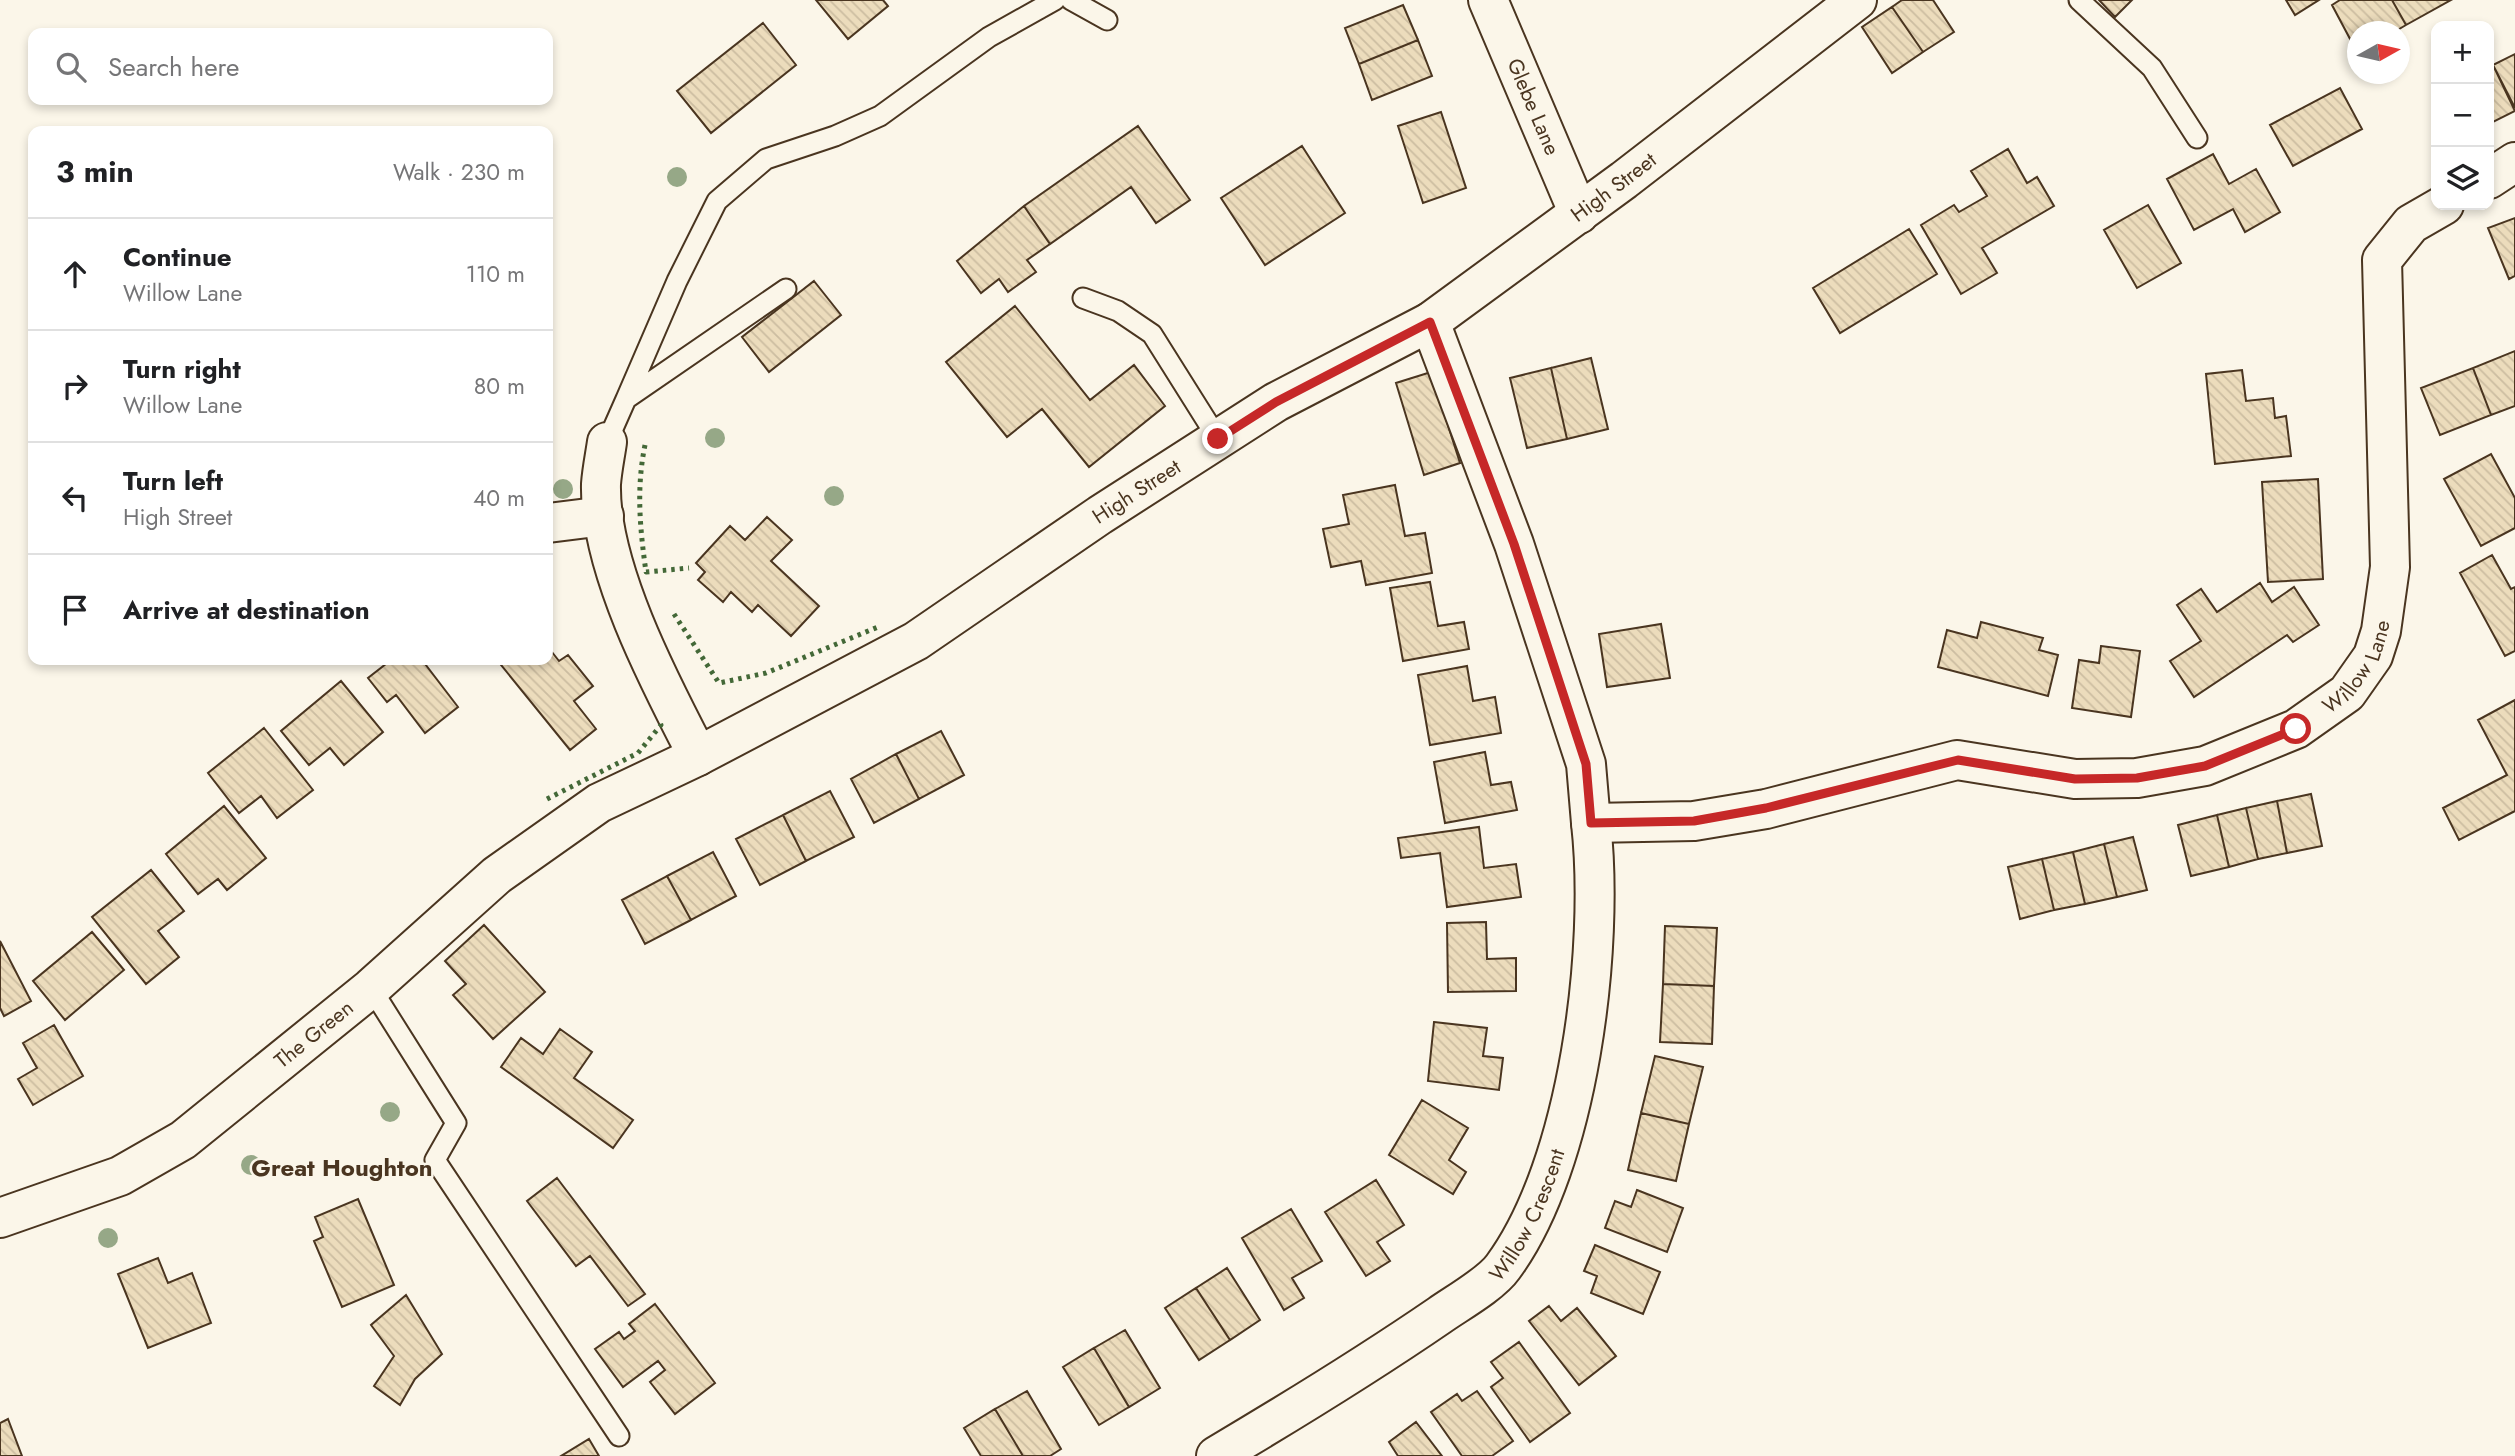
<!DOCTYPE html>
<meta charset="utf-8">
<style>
:root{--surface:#fff;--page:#f6f6f6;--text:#202124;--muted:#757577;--line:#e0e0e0}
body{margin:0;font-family:Jost,sans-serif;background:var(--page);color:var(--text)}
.controls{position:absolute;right:21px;top:21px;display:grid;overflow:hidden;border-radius:14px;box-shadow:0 4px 10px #0003}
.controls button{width:63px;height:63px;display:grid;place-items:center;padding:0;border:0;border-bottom:2px solid var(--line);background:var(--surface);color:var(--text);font:35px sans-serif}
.compass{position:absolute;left:2347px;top:21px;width:63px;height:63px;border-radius:50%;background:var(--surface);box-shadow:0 4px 10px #0003;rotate:82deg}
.stop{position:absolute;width:21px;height:21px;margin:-16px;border:5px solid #c62828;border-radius:50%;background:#fff}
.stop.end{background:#c62828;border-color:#fff;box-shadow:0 2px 7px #0008}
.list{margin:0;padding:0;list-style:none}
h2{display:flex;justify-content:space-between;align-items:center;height:91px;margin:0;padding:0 28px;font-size:30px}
h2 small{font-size:23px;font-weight:400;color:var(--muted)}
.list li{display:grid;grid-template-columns:46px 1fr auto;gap:21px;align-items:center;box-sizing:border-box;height:112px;padding:0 28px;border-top:2px solid var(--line)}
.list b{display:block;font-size:26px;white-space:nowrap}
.list p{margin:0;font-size:23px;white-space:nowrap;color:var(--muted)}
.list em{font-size:23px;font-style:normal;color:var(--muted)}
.icon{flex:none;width:38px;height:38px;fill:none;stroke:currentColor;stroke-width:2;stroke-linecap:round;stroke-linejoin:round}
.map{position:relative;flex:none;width:2515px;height:1456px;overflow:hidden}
.search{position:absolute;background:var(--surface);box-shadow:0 4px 10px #0003;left:28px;top:28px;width:525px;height:77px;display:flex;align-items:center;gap:18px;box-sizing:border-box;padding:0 24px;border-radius:14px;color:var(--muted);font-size:26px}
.panel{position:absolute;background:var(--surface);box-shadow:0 4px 10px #0003;left:28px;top:126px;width:525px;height:539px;border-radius:14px}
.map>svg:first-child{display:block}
</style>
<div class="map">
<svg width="2515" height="1456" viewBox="0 0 2515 1456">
<defs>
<pattern id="building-back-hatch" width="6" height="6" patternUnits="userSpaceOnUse" patternTransform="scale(1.75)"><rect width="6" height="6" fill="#ecdcbc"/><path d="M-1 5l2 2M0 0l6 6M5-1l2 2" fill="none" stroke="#ccbda1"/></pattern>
</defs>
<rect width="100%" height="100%" fill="#fbf6e9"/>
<path fill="url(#building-back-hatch)" stroke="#4a3520" stroke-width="2" d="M 816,0 L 883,0 L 888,6 L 848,39 Z
M 1902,0 L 1933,0 L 1954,32 L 1923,52 L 1892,7 Z
M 2099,0 L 2132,0 L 2115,17 Z
M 2286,0 L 2319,0 L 2295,15 Z
M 2340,0 L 2392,0 L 2406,25 L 2394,32 L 2358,32 L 2357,52 L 2332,5 Z
M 2392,0 L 2451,0 L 2406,25 Z
M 1403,5 L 1418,40 L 1359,64 L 1345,28 Z
M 1892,7 L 1923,52 L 1892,73 L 1862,27 Z
M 763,23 L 796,65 L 711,133 L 677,91 Z
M 1418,40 L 1432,76 L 1372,100 L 1359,64 Z
M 2515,54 L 2515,108 L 2493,65 Z
M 2493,65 L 2515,111 L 2489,124 L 2489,67 Z
M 2340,88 L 2362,129 L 2293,166 L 2270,125 Z
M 1441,112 L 1466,188 L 1423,203 L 1398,126 Z
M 1138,126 L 1190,200 L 1156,223 L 1131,187 L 1050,244 L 1024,206 Z
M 1302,146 L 1345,213 L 1265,265 L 1221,198 Z
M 2008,149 L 2027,183 L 2037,177 L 2054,206 L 1982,248 L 1997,273 L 1961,294 L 1921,225 L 1954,205 L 1959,212 L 1987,196 L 1971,171 Z
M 2213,154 L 2229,184 L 2256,169 L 2280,212 L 2245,232 L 2233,209 L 2194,230 L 2167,179 Z
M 2148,205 L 2181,263 L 2137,288 L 2104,230 Z
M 1024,206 L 1050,244 L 1027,260 L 1036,272 L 1008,292 L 999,279 L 981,293 L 957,261 Z
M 2515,218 L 2515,276 L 2509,279 L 2488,228 Z
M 1909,229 L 1937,274 L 1840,333 L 1813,288 Z
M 814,281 L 841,315 L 769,372 L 742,337 Z
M 1015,306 L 1090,400 L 1134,365 L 1165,406 L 1089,467 L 1042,409 L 1007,437 L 946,362 Z
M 2515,351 L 2515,406 L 2491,415 L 2473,368 Z
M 1591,358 L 1608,429 L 1567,439 L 1551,368 Z
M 1551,368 L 1567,439 L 1527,448 L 1510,378 Z
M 2473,368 L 2491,415 L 2440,435 L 2421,388 Z
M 2242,370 L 2246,401 L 2273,398 L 2275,418 L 2286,416 L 2291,456 L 2215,464 L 2206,374 Z
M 1431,372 L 1460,463 L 1424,475 L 1396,383 Z
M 2491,454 L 2515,498 L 2515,528 L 2481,546 L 2444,479 Z
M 2318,479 L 2323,579 L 2268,582 L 2262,482 Z
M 1395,485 L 1405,536 L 1425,533 L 1432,573 L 1366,585 L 1361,561 L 1331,567 L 1323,529 L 1349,524 L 1343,495 Z
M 767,517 L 792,540 L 771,561 L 819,606 L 791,636 L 758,605 L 752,612 L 731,592 L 723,602 L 698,580 L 705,572 L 696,563 L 730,526 L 745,540 Z
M 2492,555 L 2511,589 L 2515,587 L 2515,651 L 2505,656 L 2460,573 Z
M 1430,582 L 1438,626 L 1464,622 L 1469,649 L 1403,661 L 1390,588 Z
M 2260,583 L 2272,602 L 2294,587 L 2319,625 L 2293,642 L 2287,635 L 2194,697 L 2170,661 L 2201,641 L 2177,605 L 2201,589 L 2217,612 Z
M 1981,622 L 2043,638 L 2039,650 L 2058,655 L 2048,696 L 1938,667 L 1947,630 L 1977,638 Z
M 1661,624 L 1670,678 L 1607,687 L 1599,634 Z
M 2101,646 L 2140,651 L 2131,717 L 2072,708 L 2079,660 L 2099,663 Z
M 548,647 L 559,661 L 568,655 L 593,686 L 574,701 L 596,729 L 570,750 L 497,660 L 548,660 Z
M 391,660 L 422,660 L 458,707 L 425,733 L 396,695 L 387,702 L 368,678 Z
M 1467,666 L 1473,701 L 1495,697 L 1501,733 L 1430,745 L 1418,675 Z
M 341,681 L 383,732 L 344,765 L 330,748 L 309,765 L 281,731 Z
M 2515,700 L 2515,811 L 2459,840 L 2443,808 L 2507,775 L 2478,720 Z
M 264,728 L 313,790 L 277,818 L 261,796 L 239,813 L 208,773 Z
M 941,731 L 964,775 L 919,799 L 896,754 Z
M 1485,752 L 1491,785 L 1511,782 L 1517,810 L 1445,823 L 1434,762 Z
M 896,754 L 919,799 L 874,823 L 851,779 Z
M 830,791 L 854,837 L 806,861 L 783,815 Z
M 2311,794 L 2322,846 L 2287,853 L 2277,801 Z
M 2277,801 L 2287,853 L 2258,859 L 2246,808 Z
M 224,806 L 266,858 L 227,890 L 218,879 L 198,894 L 166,854 Z
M 2246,808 L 2258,859 L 2229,867 L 2217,815 Z
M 783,815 L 806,861 L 760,885 L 736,839 Z
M 2217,815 L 2229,867 L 2191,876 L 2178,825 Z
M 1479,827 L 1484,868 L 1516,864 L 1521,897 L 1447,907 L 1440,853 L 1401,858 L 1398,838 Z
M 2133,837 L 2147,890 L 2117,897 L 2104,844 Z
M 2104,844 L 2117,897 L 2085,904 L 2073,852 Z
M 713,852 L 736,896 L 691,920 L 667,876 Z
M 2073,852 L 2085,904 L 2054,910 L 2042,859 Z
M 2042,859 L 2054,910 L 2020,919 L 2008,867 Z
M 151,870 L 184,911 L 158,931 L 179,957 L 146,984 L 92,917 Z
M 667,876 L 691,920 L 645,944 L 622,900 Z
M 1486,922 L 1487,959 L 1516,958 L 1516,991 L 1448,992 L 1447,923 Z
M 484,925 L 545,992 L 493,1039 L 453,995 L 466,984 L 445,961 Z
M 1665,926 L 1717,928 L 1714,986 L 1663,984 Z
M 92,932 L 124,970 L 65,1020 L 33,981 Z
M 0,941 L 31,1001 L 4,1016 L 0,1008 Z
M 1663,984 L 1714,986 L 1712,1044 L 1660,1042 Z
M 1434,1022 L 1487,1028 L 1483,1056 L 1503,1058 L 1499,1090 L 1428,1081 Z
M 54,1025 L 83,1076 L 33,1105 L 18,1079 L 37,1068 L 23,1043 Z
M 560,1029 L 592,1052 L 574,1078 L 633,1120 L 613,1148 L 501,1067 L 521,1038 L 543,1054 Z
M 1655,1056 L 1703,1067 L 1689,1124 L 1641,1113 Z
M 1422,1100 L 1468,1128 L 1449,1160 L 1466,1172 L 1453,1194 L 1389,1155 Z
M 1641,1113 L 1689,1124 L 1676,1181 L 1628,1170 Z
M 557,1178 L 645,1294 L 628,1306 L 590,1256 L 576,1266 L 527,1201 Z
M 1376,1180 L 1404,1225 L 1377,1242 L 1390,1261 L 1366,1276 L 1325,1212 Z
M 1637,1190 L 1683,1208 L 1667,1252 L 1605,1228 L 1615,1201 L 1631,1207 Z
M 358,1199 L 394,1285 L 342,1307 L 314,1241 L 323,1237 L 315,1217 Z
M 1291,1209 L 1322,1261 L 1292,1278 L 1304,1298 L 1284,1310 L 1242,1238 Z
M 1595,1245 L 1660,1272 L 1643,1314 L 1591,1293 L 1597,1276 L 1584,1271 Z
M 158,1258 L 168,1283 L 192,1273 L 211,1323 L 148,1348 L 118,1274 Z
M 1227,1268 L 1260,1320 L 1230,1340 L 1196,1288 Z
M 1196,1288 L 1230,1340 L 1199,1360 L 1165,1308 Z
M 406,1295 L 442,1354 L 415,1379 L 400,1405 L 374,1386 L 394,1356 L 371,1325 Z
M 655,1304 L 715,1383 L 675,1414 L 650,1382 L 665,1370 L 658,1361 L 623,1387 L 595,1349 L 619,1332 L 624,1339 L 635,1331 L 629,1324 Z
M 1549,1306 L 1561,1321 L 1577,1308 L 1616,1356 L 1579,1385 L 1529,1321 Z
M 1125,1330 L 1160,1388 L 1129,1407 L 1094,1348 Z
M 1519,1342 L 1570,1413 L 1530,1442 L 1491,1387 L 1503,1378 L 1491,1362 Z
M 1094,1348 L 1129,1407 L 1099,1425 L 1063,1367 Z
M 1027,1391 L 1061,1449 L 1050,1456 L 1023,1456 L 995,1409 Z
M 1477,1391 L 1513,1441 L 1492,1456 L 1462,1456 L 1431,1412 L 1457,1394 L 1462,1401 Z
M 995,1409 L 1023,1456 L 981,1456 L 964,1428 Z
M 8,1419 L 22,1456 L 0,1456 L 0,1423 Z
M 1416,1422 L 1442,1456 L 1398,1456 L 1389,1442 Z
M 589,1439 L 599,1456 L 561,1456 Z"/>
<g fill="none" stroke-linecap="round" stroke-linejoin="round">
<g stroke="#4a3520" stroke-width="23">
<path id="lane" d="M 1071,0 L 1107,20
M 2079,0 L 2152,68 L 2197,138
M 1083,298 L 1118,311 L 1152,334 L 1218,439
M 626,399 L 677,281 L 717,201 L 766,159 L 835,136 L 880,116 L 989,37 L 1055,0
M 607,442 L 626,399 L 786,289
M 371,988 L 456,1123 L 435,1160 L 619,1436"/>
</g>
<g stroke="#4a3520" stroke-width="42">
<g id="street">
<path id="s1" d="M 1488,0 L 1579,214"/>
<path d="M 2489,179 L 2515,162"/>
<path id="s2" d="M 1430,322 L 1514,544 L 1586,764 L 1591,823 L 1694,821 L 1766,809 L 1957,760 L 2075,779 L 2137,778 L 2205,766 L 2296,729 L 2347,693 L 2373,656 L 2381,631 L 2390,567 L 2382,260 L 2411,224 L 2444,205"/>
<path d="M 607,442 C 605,456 602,470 601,484 C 599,567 660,683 698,756"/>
<path d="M 548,523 L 604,516"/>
<path id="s3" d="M 1216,1456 C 1292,1411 1367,1365 1440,1315 C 1457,1303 1491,1284 1503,1267 C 1579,1164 1605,948 1591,823"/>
</g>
</g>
<g stroke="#4a3520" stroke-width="42">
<g id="secondary">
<path id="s4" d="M 0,1218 L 120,1176 L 183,1140 L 371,988 L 497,875 L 599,803 L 698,756 L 916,641 L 1100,515 L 1276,402 L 1430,322 L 1624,180 L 1857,0"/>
</g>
</g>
<use href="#lane" stroke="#fbf6e9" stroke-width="19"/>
<use href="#street" stroke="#fbf6e9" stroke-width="38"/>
<use href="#secondary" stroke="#fbf6e9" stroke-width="38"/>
<path stroke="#436837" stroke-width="5" stroke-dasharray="3.5 5" stroke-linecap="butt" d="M 645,445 C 636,489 640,529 646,572 L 689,568
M 674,614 L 719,683 L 766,673 L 878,627
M 547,799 L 638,753 L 661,725 L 660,722"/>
</g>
<g fill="#96a887">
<circle cx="677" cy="177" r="10"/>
<circle cx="715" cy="438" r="10"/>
<circle cx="563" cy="489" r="10"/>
<circle cx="834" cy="496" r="10"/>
<circle cx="390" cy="1112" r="10"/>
<circle cx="251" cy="1165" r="10"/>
<circle cx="108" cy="1238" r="10"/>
</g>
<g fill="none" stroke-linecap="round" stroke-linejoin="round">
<path stroke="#c62828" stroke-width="9" d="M 1218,439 L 1276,402 L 1430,322 L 1514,544 L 1586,764 L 1591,823 L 1694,821 L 1766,808 L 1958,760 L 2075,779 L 2137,778 L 2205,766 L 2296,729"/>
</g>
<g text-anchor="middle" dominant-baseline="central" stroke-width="5" stroke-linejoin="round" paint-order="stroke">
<g font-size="21" fill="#4a3520" stroke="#fbf6e9">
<text stroke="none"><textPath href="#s1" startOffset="116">Glebe Lane</textPath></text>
<text stroke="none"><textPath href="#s4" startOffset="1925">High Street</textPath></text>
<text stroke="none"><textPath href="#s4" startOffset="1358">High Street</textPath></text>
<text stroke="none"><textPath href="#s2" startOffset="1340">Willow Lane</textPath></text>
<text stroke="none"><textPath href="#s4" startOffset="368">The Green</textPath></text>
<text stroke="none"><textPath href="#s3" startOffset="402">Willow Crescent</textPath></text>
</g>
<g font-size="24" font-weight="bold" fill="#4a3520" stroke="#fbf6e9">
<text x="342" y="1167">Great Houghton</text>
</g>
</g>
</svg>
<div class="controls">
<button>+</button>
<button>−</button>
<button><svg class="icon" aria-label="layers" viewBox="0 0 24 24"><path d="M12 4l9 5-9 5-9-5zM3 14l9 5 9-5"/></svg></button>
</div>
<svg class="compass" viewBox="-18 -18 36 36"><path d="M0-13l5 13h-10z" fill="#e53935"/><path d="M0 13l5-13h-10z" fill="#757577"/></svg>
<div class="stop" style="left:2296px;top:729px"></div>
<div class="stop end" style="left:1218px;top:439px"></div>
<div class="search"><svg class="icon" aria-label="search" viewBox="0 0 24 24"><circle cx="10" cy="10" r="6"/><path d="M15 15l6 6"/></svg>Search here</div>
<section class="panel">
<h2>3 min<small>Walk · 230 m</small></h2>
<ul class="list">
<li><svg class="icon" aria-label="ahead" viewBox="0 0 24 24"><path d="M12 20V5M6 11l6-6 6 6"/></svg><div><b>Continue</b><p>Willow Lane</p></div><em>110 m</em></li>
<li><svg class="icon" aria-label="right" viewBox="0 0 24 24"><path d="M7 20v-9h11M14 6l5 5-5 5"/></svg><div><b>Turn right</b><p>Willow Lane</p></div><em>80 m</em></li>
<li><svg class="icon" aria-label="left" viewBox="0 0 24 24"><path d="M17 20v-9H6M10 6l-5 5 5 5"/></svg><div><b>Turn left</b><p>High Street</p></div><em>40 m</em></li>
<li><svg class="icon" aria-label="arrive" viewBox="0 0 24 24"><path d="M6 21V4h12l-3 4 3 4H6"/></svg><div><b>Arrive at destination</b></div></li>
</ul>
</section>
</div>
